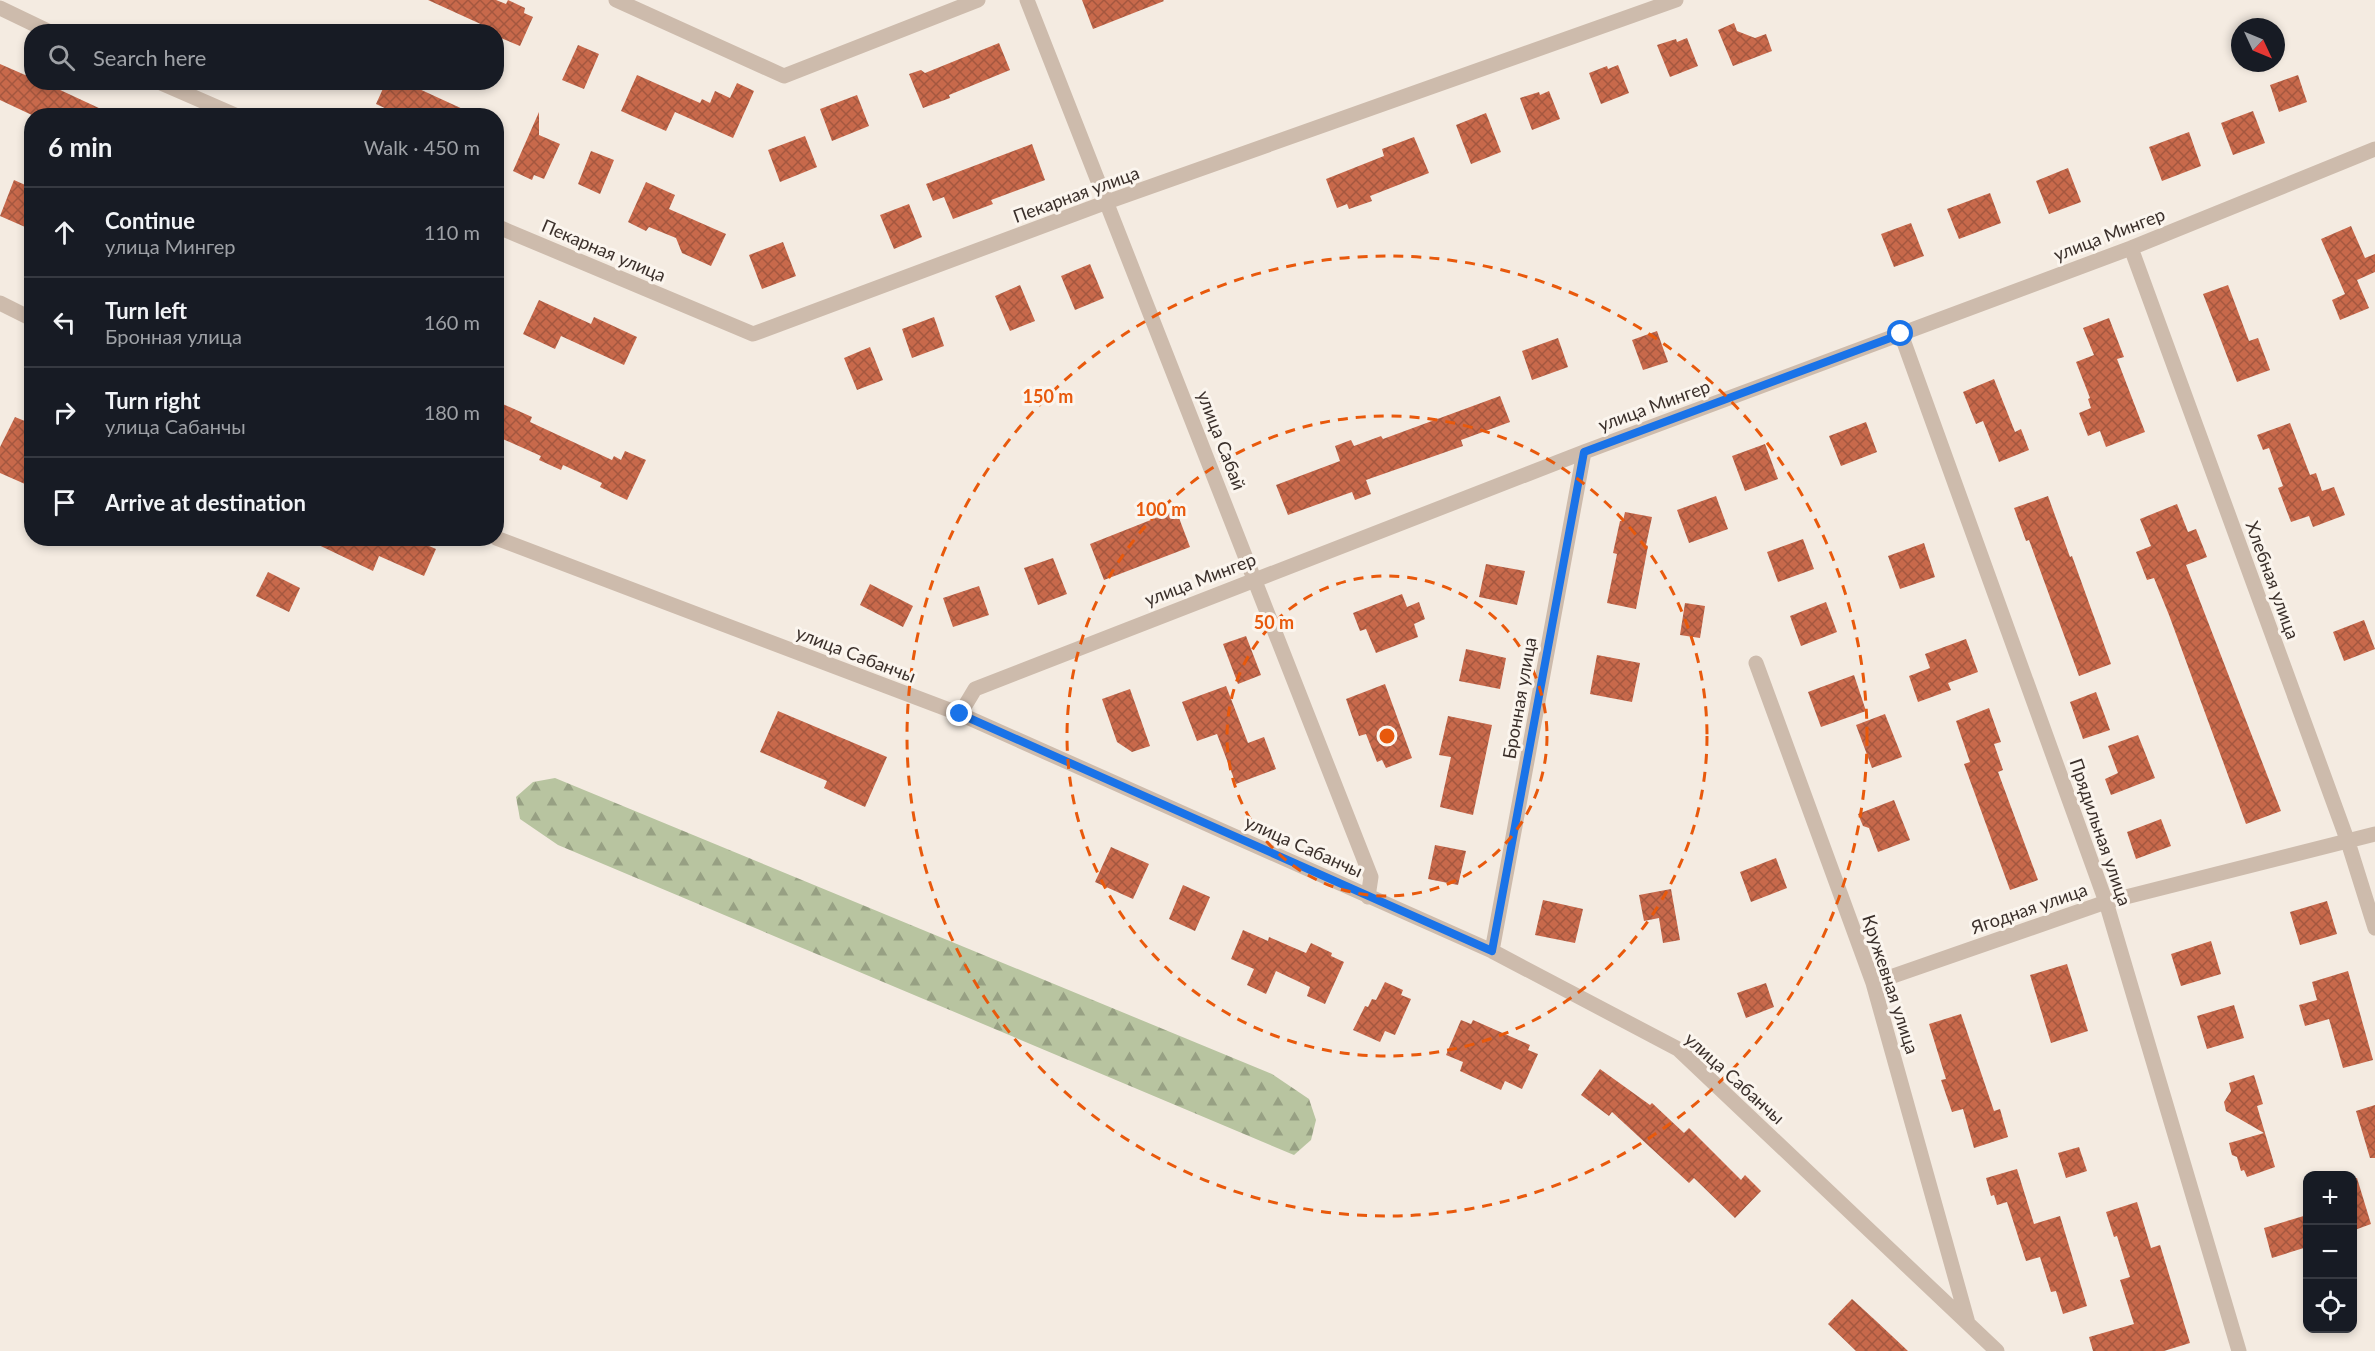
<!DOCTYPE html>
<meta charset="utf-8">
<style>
:root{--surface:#171b24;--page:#242831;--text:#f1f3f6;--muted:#9ea1a6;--line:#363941}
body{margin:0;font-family:Lato,sans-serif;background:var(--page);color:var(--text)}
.controls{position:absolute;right:18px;bottom:18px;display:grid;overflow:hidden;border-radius:12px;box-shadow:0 3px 9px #0003}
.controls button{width:54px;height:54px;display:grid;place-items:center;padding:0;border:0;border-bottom:2px solid var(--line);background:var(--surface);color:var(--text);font:30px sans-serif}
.compass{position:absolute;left:2231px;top:18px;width:54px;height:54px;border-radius:50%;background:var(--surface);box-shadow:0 3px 9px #0003;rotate:134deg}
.stop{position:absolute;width:18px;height:18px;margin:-14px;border:4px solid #1a73e8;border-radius:50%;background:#fff}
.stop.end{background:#1a73e8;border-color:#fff;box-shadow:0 2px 6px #0008}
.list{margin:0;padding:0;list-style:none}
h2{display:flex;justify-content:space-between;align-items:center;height:78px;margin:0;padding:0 24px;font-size:26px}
h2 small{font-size:20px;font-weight:400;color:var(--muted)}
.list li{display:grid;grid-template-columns:39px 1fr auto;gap:18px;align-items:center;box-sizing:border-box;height:90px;padding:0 24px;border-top:2px solid var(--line)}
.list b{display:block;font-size:22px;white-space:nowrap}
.list p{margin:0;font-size:20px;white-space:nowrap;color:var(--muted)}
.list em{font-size:20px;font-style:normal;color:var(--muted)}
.icon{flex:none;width:33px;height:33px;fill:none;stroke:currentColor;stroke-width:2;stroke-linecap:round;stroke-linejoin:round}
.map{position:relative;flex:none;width:2375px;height:1351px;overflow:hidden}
.search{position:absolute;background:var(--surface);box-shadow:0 3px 9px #0003;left:24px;top:24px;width:480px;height:66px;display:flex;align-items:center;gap:15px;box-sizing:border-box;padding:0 21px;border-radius:24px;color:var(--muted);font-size:22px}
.panel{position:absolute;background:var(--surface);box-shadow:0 3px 9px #0003;left:24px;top:108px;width:480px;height:438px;border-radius:24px}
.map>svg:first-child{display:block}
</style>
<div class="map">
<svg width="2375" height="1351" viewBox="0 0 2375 1351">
<defs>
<pattern id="forest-firs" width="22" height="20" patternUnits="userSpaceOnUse" patternTransform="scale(1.5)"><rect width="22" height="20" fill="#b8c4a0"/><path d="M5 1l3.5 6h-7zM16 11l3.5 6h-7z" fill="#97a083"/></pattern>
<pattern id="building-cross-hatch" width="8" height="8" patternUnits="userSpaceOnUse" patternTransform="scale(1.5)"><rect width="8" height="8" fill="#c8694b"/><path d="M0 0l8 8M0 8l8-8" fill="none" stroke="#a4573f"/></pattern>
</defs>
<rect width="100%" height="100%" fill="#f4ebe1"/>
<path fill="url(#forest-firs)" d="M 555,778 L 1272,1074 L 1309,1099 L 1316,1120 L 1311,1140 L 1294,1155 L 558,845 L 520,819 L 516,797 L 533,782 Z"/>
<path fill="url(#building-cross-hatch)" d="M 428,0 L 496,0 L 506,4 L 508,0 L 525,8 L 524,13 L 533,17 L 520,46 L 496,36 L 496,32 L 483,30 L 485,26 Z
M 1082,0 L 1163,0 L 1164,1 L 1093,29 Z
M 1734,23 L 1737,31 L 1755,38 L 1766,34 L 1772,51 L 1733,66 L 1718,30 Z
M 1687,38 L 1698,66 L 1670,77 L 1657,45 L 1676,39 L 1677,42 Z
M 999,43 L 1010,70 L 949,95 L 950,98 L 923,108 L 909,74 L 921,70 L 925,73 Z
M 578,45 L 599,54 L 584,89 L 562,80 Z
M 0,64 L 32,78 L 32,82 L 43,82 L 116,116 L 34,116 L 0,100 Z
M 1618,65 L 1629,93 L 1601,104 L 1589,73 L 1607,66 L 1608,69 Z
M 637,75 L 700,103 L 702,99 L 710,103 L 715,91 L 730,98 L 737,83 L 754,91 L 733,138 L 675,112 L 666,131 L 621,111 Z
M 2298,75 L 2307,102 L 2279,112 L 2270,85 Z
M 386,82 L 404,82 L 478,116 L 389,116 L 391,111 L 376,104 Z
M 1549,91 L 1560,119 L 1532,130 L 1520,98 L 1539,92 L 1540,95 Z
M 857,95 L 869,126 L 832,141 L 820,109 Z
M 2253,111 L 2265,143 L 2233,155 L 2221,123 Z
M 539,112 L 539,135 L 560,144 L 544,179 L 534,175 L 532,180 L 513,171 Z
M 1486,113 L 1501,152 L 1471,164 L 1456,125 Z
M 2189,132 L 2201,166 L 2162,181 L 2149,147 Z
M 805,136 L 817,167 L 780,182 L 768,150 Z
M 1414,137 L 1429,173 L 1370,196 L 1372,201 L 1349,209 L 1347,204 L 1337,208 L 1326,179 L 1384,156 L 1382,149 Z
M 1032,144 L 1045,180 L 991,200 L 993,204 L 953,219 L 944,197 L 933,201 L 926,184 Z
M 591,151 L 614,160 L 600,194 L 578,184 Z
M 2068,168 L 2081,202 L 2049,214 L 2036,181 Z
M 14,180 L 32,188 L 32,230 L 0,216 Z
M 646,182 L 675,195 L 669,209 L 726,234 L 711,266 L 682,253 L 676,238 L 649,227 L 646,231 L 628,222 Z
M 1990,193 L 2001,223 L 1959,239 L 1947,209 Z
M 909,204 L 922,237 L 894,249 L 880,215 Z
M 1911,223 L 1924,256 L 1894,267 L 1881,234 Z
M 2351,226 L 2365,258 L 2375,254 L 2375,272 L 2357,280 L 2369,308 L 2340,320 L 2332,300 L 2345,294 L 2321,239 Z
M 783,242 L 796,276 L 762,289 L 749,255 Z
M 1090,264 L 1104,298 L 1075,310 L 1061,276 Z
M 1020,285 L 1035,321 L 1010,331 L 995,296 Z
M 2228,285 L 2249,341 L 2258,338 L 2270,370 L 2237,382 L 2203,294 Z
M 539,300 L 591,324 L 594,317 L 637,337 L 624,365 L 561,336 L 555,349 L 523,334 Z
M 934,317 L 944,346 L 912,358 L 902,329 Z
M 2109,318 L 2124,357 L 2117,359 L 2145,432 L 2106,447 L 2100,431 L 2088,436 L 2079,413 L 2091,408 L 2088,399 L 2090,398 L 2076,362 L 2094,355 L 2083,328 Z
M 1657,331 L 1668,362 L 1643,370 L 1632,340 Z
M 1558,338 L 1568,367 L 1532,380 L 1522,351 Z
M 870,347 L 883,380 L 857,390 L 844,358 Z
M 1994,379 L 2015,432 L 2021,429 L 2029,450 L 1999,462 L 1983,421 L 1976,424 L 1963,392 Z
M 1500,396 L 1510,422 L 1461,440 L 1463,446 L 1366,480 L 1371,494 L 1355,500 L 1352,492 L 1288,515 L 1276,485 L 1340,461 L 1335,446 L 1351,440 L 1354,446 L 1381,436 L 1383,439 Z
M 496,401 L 532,417 L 530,422 L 612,460 L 614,456 L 621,460 L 625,451 L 646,460 L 627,500 L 600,487 L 602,483 L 563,465 L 561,470 L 539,460 L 541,456 L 496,436 Z
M 15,417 L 32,424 L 32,449 L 25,464 L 32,467 L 32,471 L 25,484 L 0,473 L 0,447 Z
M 1866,422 L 1877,452 L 1841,466 L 1829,436 Z
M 2290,423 L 2310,475 L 2316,473 L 2322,491 L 2334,487 L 2345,515 L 2313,527 L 2309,516 L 2291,522 L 2278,488 L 2283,486 L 2269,448 L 2263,450 L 2257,435 Z
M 1765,444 L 1778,479 L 1745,491 L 1732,456 Z
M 1716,496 L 1728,529 L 1689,543 L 1677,510 Z
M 2048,496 L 2070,557 L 2072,556 L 2111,664 L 2079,676 L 2029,540 L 2026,541 L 2014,508 Z
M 2177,504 L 2188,532 L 2196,529 L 2207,557 L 2186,565 L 2281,811 L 2246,824 L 2169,615 L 2154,578 L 2147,580 L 2136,552 L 2151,546 L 2140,519 Z
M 1176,510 L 1190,547 L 1104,580 L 1090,544 Z
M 1625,512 L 1652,517 L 1646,545 L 1648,546 L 1636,609 L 1607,603 L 1617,554 L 1613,553 L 1620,521 L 1623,521 Z
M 304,538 L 433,538 L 429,546 L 436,549 L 424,576 L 379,556 L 373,571 Z
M 1803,539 L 1814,569 L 1778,582 L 1767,552 Z
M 1924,543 L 1935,577 L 1900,589 L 1888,556 Z
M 1053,558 L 1067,594 L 1038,605 L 1024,568 Z
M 1486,564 L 1525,571 L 1517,605 L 1479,597 Z
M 268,572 L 300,588 L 289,612 L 256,596 Z
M 870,584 L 913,606 L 903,627 L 860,605 Z
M 979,586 L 989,615 L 953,627 L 943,598 Z
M 1402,594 L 1407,607 L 1419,602 L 1425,619 L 1414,624 L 1418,637 L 1376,653 L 1366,629 L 1360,631 L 1353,613 Z
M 1826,602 L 1837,632 L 1801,646 L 1790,616 Z
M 1685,603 L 1705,606 L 1700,638 L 1680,635 Z
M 2364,620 L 2375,649 L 2344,661 L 2333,632 Z
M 1246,636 L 1261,675 L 1238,684 L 1223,644 Z
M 1966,639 L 1978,672 L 1948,683 L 1951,690 L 1918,702 L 1909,676 L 1930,668 L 1925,654 Z
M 1466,649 L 1506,658 L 1500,689 L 1459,681 Z
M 1597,655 L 1640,663 L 1632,702 L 1590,694 Z
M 1854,675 L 1866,711 L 1821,727 L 1808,692 Z
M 1385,684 L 1412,758 L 1386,768 L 1382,760 L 1377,762 L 1366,734 L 1359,736 L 1346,699 Z
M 1226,686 L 1248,743 L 1264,737 L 1276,769 L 1236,784 L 1217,734 L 1197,741 L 1182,702 Z
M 1130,689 L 1150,746 L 1132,752 L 1117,742 L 1102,699 Z
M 2096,692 L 2110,730 L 2083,739 L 2070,702 Z
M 1989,708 L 2001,742 L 1994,744 L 2003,770 L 1998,772 L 2038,880 L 2010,890 L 1964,764 L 1970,762 L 1956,721 Z
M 778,711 L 887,757 L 865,807 L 824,788 L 827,781 L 760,752 Z
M 1885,714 L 1902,757 L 1872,768 L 1856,725 Z
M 1448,716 L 1492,725 L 1473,815 L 1440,807 L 1451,757 L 1439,755 Z
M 2138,735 L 2155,778 L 2111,795 L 2105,779 L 2118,773 L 2108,746 Z
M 1894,800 L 1910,840 L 1878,852 L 1869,828 L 1863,826 L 1858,814 Z
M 2161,819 L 2171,846 L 2136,859 L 2127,832 Z
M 1435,845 L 1466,851 L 1458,885 L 1428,879 Z
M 1111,847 L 1149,864 L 1133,899 L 1095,882 Z
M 1776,858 L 1787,888 L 1751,902 L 1740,872 Z
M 1183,885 L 1210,897 L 1195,931 L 1169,919 Z
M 1671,889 L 1680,940 L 1663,943 L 1659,918 L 1644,921 L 1639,895 Z
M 1543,900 L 1583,909 L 1575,943 L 1535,935 Z
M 2327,901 L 2337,934 L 2300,945 L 2290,912 Z
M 1243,930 L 1268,941 L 1269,937 L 1306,953 L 1311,943 L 1332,953 L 1331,956 L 1344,962 L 1325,1004 L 1307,996 L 1310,987 L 1276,971 L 1266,994 L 1247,985 L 1254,969 L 1231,959 Z
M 2211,941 L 2221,974 L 2181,986 L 2171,954 Z
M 2067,964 L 2088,1031 L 2051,1043 L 2030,975 Z
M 2348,971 L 2373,1060 L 2343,1068 L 2329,1019 L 2305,1026 L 2299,1005 L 2317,1000 L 2312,982 Z
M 1385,982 L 1403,990 L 1401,995 L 1411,999 L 1395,1035 L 1385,1031 L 1380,1042 L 1353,1030 L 1365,1006 L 1368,1007 L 1372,999 L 1376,1000 Z
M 1766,983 L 1774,1007 L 1746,1018 L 1737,993 Z
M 2234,1005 L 2244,1038 L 2207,1049 L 2197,1016 Z
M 1961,1014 L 1994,1111 L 2000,1109 L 2008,1137 L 1974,1148 L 1963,1109 L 1952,1112 L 1941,1080 L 1946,1079 L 1929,1024 Z
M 1461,1020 L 1471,1024 L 1473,1020 L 1530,1045 L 1528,1050 L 1538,1054 L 1522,1089 L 1505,1081 L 1501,1090 L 1460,1071 L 1463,1062 L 1446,1055 Z
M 1600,1069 L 1650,1105 L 1652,1103 L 1684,1133 L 1689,1128 L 1741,1180 L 1745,1175 L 1761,1191 L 1735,1218 L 1694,1178 L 1689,1183 L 1612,1112 L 1609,1116 L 1581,1095 Z
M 2254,1075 L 2263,1104 L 2257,1106 L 2275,1167 L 2247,1177 L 2244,1170 L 2241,1171 L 2237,1157 L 2232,1155 L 2229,1143 L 2264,1133 L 2226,1111 L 2224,1102 L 2231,1091 L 2229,1083 Z
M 2375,1105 L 2375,1158 L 2370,1158 L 2356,1111 Z
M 2079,1147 L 2087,1171 L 2066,1178 L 2058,1153 Z
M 2017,1169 L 2034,1224 L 2060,1216 L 2087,1306 L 2063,1314 L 2056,1291 L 2051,1292 L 2040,1257 L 2026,1261 L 2007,1202 L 1997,1205 L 1994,1195 L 1991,1196 L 1986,1178 Z
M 2352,1178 L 2357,1178 L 2371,1224 L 2352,1231 Z
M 2137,1202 L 2151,1248 L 2160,1245 L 2190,1343 L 2164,1351 L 2093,1351 L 2089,1337 L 2134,1324 L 2120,1280 L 2130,1277 L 2117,1236 L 2114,1237 L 2106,1212 Z
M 2307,1215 L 2307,1247 L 2272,1258 L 2264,1228 Z
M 1852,1299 L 1875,1320 L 1908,1351 L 1856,1351 L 1828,1324 Z"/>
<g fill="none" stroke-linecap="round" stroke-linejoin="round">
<path stroke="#cdbbac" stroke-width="15" d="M 616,0 L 784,76 L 978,0
M 1027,0 L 1371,877 L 1368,897
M 0,8 L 50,32
M 159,82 L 237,116
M 496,226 L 753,334 L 1107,202 L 1676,0
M 2131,248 L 2348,842 L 2375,928
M 0,303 L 32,319
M 1901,334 L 2106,902 L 2239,1351
M 496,538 L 960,714 L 1492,951 L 1678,1049 L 1997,1351
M 1756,663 L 1873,983 L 1968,1323
M 960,714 L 975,689 L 1584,452 L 2131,248 L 2375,149
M 1492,951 L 1584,452
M 1873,983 L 2106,902 L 2375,834"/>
</g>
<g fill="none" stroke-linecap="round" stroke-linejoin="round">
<path stroke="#1a73e8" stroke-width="8" d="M 960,714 L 1492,951 L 1584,452 L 1901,334"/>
</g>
<g fill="none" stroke="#e8590c" stroke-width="3" stroke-dasharray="10 8">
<circle cx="1387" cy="736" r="160"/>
<circle cx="1387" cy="736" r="320"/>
<circle cx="1387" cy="736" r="480"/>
</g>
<g text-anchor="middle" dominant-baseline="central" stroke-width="6" stroke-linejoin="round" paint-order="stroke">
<g font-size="18" fill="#3b302b" stroke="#fbf5ee">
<text transform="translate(1076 194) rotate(-20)">Пекарная улица</text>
<text transform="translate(2109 234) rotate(-21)">улица Мингер</text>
<text transform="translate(604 250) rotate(23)">Пекарная улица</text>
<text transform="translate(1654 405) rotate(-20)">улица Мингер</text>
<text transform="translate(1222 440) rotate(69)">улица Сабай</text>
<text transform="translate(1200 579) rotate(-21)">улица Мингер</text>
<text transform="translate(2273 580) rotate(70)">Хлебная улица</text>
<text transform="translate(856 654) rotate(21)">улица Сабанчы</text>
<text transform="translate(1519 698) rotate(-80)">Бронная улица</text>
<text transform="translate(2101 832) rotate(71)">Прядильная улица</text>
<text transform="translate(1304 846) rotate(24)">улица Сабанчы</text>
<text transform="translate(2029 908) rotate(-19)">Ягодная улица</text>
<text transform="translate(1891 984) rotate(72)">Кружевная улица</text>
<text transform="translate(1735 1078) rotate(42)">улица Сабанчы</text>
</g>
</g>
<circle cx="1387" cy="736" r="9" fill="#e8590c" stroke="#fbf5ee" stroke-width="3"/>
<g font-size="18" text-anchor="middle" font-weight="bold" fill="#e8590c" stroke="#fbf5ee" stroke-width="6" stroke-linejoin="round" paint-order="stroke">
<text x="1048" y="403">150 m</text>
<text x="1161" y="516">100 m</text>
<text x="1274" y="629">50 m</text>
</g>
</svg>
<div class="controls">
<button>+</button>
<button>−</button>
<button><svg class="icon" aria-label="locate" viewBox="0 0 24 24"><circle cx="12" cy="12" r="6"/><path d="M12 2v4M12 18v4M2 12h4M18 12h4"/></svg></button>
</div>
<svg class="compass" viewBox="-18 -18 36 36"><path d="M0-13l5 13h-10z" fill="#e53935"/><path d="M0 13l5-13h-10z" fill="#9ea1a6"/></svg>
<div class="stop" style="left:1901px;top:334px"></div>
<div class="stop end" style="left:960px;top:714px"></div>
<div class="search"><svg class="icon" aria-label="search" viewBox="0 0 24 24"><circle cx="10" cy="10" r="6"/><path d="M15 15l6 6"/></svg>Search here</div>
<section class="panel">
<h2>6 min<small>Walk · 450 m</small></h2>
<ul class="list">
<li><svg class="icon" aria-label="ahead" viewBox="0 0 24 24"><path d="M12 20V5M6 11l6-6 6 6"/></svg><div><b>Continue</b><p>улица Мингер</p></div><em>110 m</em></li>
<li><svg class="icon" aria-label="left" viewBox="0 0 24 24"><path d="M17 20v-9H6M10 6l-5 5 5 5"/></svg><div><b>Turn left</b><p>Бронная улица</p></div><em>160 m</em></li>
<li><svg class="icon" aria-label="right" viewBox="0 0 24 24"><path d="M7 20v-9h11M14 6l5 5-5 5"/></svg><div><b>Turn right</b><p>улица Сабанчы</p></div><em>180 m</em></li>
<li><svg class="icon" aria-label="arrive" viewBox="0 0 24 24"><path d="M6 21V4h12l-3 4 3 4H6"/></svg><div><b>Arrive at destination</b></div></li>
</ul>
</section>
</div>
